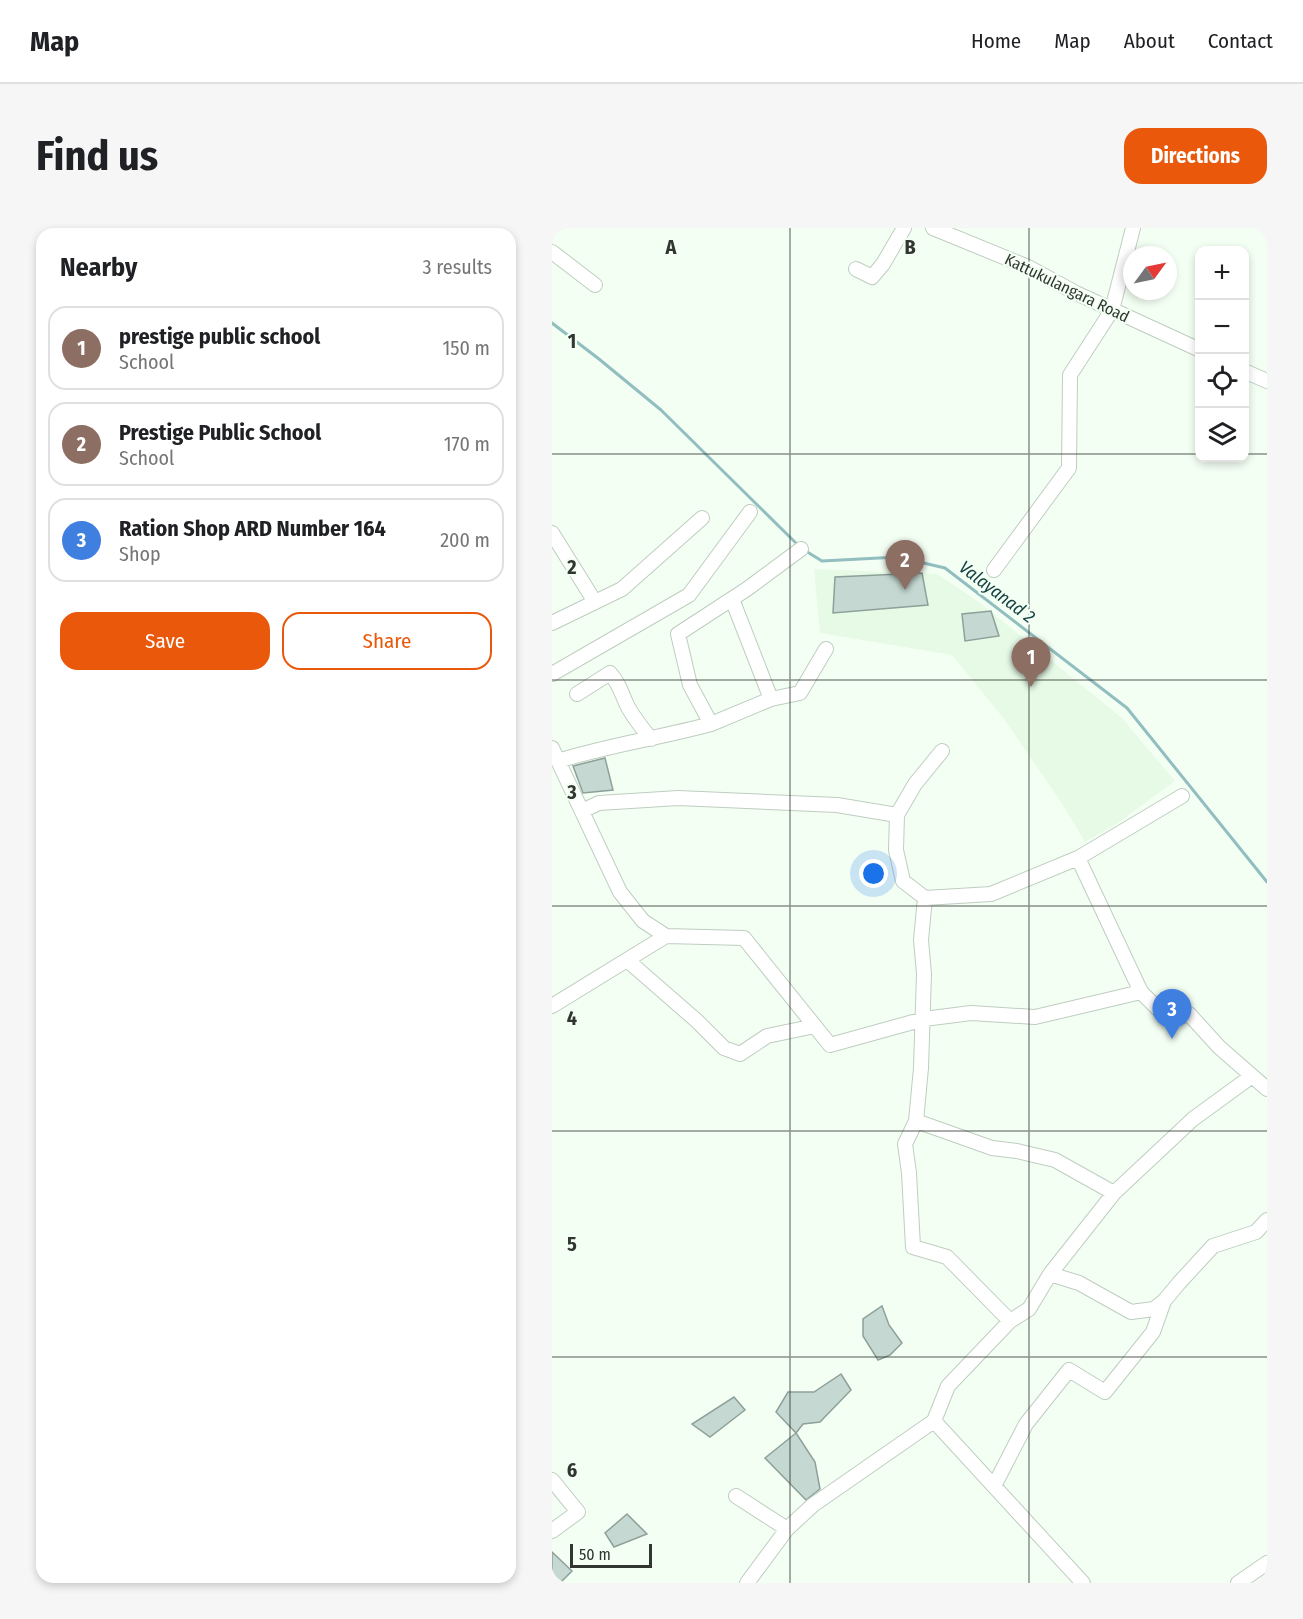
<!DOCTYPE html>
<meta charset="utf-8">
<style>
:root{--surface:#fff;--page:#f6f6f6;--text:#202124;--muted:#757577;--line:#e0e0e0;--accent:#ea580c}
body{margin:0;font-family:"Fira Sans Condensed",sans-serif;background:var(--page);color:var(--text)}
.controls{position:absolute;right:18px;top:18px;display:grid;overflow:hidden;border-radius:12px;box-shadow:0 3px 9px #0003}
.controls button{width:54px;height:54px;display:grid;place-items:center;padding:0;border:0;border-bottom:2px solid var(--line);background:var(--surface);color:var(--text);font:30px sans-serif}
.compass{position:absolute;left:571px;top:18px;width:54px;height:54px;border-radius:50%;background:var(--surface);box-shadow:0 3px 9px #0003;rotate:57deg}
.scale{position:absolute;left:18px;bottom:15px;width:82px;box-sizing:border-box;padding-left:6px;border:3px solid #313631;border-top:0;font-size:16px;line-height:21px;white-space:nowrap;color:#313631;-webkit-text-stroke:4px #f4fff4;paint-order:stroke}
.you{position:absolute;left:322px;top:646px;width:21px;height:21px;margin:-15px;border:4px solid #fff;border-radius:50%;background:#1a73e8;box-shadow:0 0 0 9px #1a73e833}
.badge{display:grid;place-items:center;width:39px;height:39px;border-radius:50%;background:var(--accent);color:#fff;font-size:20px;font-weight:700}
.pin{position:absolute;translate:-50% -50px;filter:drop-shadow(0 2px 3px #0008)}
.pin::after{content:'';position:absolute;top:32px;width:21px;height:18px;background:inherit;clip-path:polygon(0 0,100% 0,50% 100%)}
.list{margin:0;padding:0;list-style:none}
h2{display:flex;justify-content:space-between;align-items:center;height:78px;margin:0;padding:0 24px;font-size:26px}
h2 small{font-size:20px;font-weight:400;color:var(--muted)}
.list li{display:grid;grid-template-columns:39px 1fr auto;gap:18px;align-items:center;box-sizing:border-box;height:84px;margin:0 12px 12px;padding:0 12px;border:2px solid var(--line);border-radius:18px}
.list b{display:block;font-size:22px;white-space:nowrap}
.list p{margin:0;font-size:20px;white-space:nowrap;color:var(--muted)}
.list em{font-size:20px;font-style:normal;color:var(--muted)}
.actions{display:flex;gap:12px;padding:18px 24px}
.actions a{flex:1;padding:14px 0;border:2px solid var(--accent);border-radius:18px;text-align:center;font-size:21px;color:var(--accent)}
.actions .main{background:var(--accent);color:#fff}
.icon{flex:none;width:33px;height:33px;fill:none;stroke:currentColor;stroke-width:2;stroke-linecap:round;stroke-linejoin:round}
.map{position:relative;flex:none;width:715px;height:1355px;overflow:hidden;border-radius:18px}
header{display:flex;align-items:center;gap:36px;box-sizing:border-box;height:84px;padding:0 30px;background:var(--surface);border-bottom:2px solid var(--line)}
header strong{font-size:28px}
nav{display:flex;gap:33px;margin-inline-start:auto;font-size:21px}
.intro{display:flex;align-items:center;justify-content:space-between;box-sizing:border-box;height:144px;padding:0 36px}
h1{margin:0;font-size:42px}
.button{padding:15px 27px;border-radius:18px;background:var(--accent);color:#fff;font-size:21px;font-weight:700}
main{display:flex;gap:36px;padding:0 36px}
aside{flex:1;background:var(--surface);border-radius:18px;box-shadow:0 3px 9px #0003}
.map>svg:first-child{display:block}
</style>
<header>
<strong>Map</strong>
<nav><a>Home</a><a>Map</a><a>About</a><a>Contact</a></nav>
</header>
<div class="intro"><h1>Find us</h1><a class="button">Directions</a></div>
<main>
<aside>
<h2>Nearby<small>3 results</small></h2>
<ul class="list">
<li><span class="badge" style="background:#8d6e63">1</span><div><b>prestige public school</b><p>School</p></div><em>150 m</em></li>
<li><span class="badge" style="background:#8d6e63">2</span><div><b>Prestige Public School</b><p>School</p></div><em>170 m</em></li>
<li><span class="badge" style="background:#3f7fe0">3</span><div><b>Ration Shop ARD Number 164</b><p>Shop</p></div><em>200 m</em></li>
</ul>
<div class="actions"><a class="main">Save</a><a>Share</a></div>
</aside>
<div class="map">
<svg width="715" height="1355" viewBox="0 0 715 1355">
<rect width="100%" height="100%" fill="#f4fff4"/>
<path fill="#e6fae6" d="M 262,341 L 385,346 L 427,374 L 570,490 L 623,553 L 566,595 L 533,614 L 509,574 L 452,491 L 400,427 L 268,405 Z"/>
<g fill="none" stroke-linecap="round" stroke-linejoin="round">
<path stroke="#92bec0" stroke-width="3" d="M 0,95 L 47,131 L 109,182 L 247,318
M 252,322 L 270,333 L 346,329 L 393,340 L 575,480 L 715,654"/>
</g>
<path fill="#c5d9d2" stroke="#8ea09a" stroke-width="1.5" d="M 370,345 L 376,377 L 281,385 L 283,349 Z
M 439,383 L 447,408 L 413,413 L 410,386 Z
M 53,530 L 61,562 L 31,565 L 21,538 Z
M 330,1078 L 337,1097 L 350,1115 L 338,1127 L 326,1132 L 311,1108 L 311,1091 Z
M 289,1146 L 299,1162 L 268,1194 L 251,1196 L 244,1205 L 224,1184 L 236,1164 L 262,1164 Z
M 182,1169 L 193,1182 L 158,1209 L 140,1196 Z
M 244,1205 L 263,1234 L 268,1261 L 254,1272 L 213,1230 Z
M 75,1286 L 95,1306 L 62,1319 L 53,1305 Z
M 0,1324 L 20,1343 L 8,1355 L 0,1355 Z"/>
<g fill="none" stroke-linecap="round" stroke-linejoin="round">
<g stroke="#bfcdc0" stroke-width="16">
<path id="minor" d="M 381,0 L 476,39 L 524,65 L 648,122
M 0,24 L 43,57
M 304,41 L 320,49 L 331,36 L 352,0
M 692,143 L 715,153
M 0,305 L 43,374
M 249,321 L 195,361 L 126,406 L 138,457 L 159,496 L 219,471 L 248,465 L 274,421
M 442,342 L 517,240 L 518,147 L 560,82 L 581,0
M 180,371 L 219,471
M 0,395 L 70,361 L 150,290
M 0,446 L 137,367 L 198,284
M 25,466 L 58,445 C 66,454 69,463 74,475 C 80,488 90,500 99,511
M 0,520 L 68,664 L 91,693 L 114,708 L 192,710 L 278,817 L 372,791 L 419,785 L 483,789 L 589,764 L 617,792 L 637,786 L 667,819 L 715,861
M 390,523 L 363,556 L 345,587 L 344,622 L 351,653 L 373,670 L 369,712 L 372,746 L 369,840 L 364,893 L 353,916 L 357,945 L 361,1019 L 395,1029 L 458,1093 L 477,1081 L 498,1046 L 527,1055 L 579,1084 L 602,1081 L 612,1073 L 627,1055 L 661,1018 L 704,1004 L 715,992
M 6,533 C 56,517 108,510 159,496
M 30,583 L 47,575 L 126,570 L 285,577 L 345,587
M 526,630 L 589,764
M 373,670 L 439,666 L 526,630 L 630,568
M 75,732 L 145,793 L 172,820 L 188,826 L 215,808 L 263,798
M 0,778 L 114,708
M 364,893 L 440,920 L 465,923 L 503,932 L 562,965
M 498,1046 L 562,965 L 641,891 L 700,848
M 382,1193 L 531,1355
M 0,1252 L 26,1284 L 0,1303
M 442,1258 L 474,1196 L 517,1142 L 553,1164 L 601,1104 L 612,1073
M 184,1268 L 235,1301 L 261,1277 L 382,1193 L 396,1158 L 458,1093
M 195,1355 L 235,1301
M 686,1355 L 715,1335"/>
</g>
<use href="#minor" stroke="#fff" stroke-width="14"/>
</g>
<path fill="none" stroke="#313631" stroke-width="1.5" stroke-opacity="0.55" d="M 238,0 L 238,1355M 477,0 L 477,1355M 0,226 L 648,226M 692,226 L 715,226M 0,452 L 715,452M 0,678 L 715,678M 0,903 L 715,903M 0,1129 L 715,1129"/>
<g text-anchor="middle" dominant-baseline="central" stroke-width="4.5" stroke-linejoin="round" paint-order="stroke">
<g font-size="16" fill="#313631" stroke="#f4fff4">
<text transform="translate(515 60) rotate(26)">Kattukulangara Road</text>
</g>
<g font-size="18" font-style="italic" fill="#174143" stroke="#f4fff4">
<text transform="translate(445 364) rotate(37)">Valayanad 2</text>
</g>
</g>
<g font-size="20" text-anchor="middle" font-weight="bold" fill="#313631" stroke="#f4fff4" stroke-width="4.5" stroke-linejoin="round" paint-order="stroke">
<text x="119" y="26">A</text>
<text x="358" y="26">B</text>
<text x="20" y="120">1</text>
<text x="20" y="346">2</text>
<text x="20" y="571">3</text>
<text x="20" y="797">4</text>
<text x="20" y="1023">5</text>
<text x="20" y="1249">6</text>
</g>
</svg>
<div class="controls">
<button>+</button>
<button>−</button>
<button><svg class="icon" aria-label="locate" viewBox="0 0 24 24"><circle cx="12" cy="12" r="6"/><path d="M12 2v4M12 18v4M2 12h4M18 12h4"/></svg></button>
<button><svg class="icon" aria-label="layers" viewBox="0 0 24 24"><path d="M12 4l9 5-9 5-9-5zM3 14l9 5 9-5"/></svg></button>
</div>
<svg class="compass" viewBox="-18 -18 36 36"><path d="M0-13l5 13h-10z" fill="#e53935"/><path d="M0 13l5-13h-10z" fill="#757577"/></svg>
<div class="scale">50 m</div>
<div class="you"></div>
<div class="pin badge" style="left:479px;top:459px;background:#8d6e63">1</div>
<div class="pin badge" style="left:353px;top:362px;background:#8d6e63">2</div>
<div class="pin badge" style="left:620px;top:811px;background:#3f7fe0">3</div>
</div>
</main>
